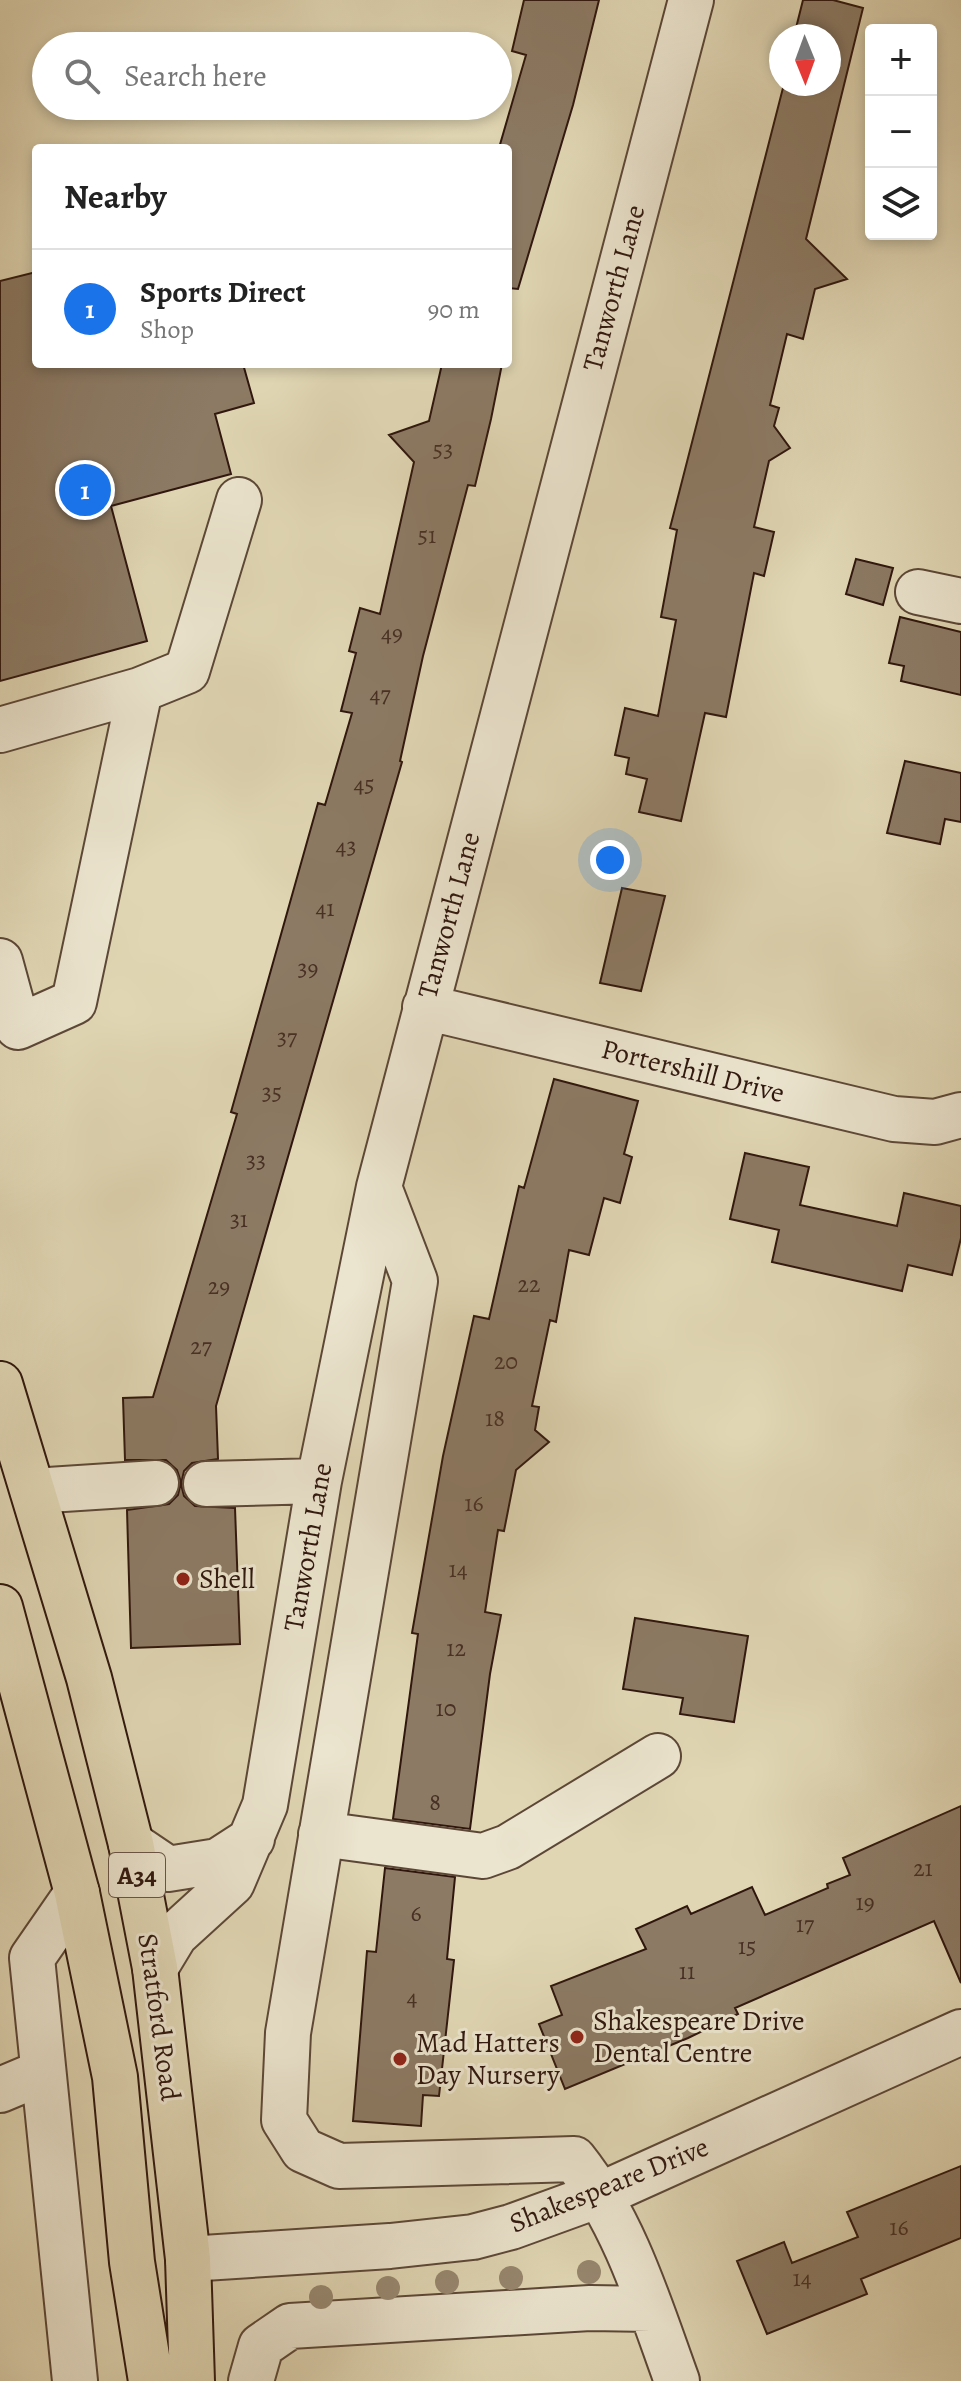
<!DOCTYPE html>
<meta charset="utf-8">
<style>
:root{--surface:#fff;--page:#f2f2f2;--text:#222;--muted:#767676;--line:#e0e0e0;--accent:#1a73e8}
body{margin:0;font-family:Alegreya,serif;background:var(--page);color:var(--text)}
.controls{position:absolute;right:24px;top:24px;display:grid;overflow:hidden;border-radius:8px;box-shadow:0 4px 12px #0003}
.controls button{width:72px;height:72px;display:grid;place-items:center;padding:0;border:0;border-bottom:2px solid var(--line);background:var(--surface);color:var(--text);font:40px sans-serif}
.compass{position:absolute;left:769px;top:24px;width:72px;height:72px;border-radius:50%;background:var(--surface);box-shadow:0 4px 12px #0003;rotate:179deg}
.you{position:absolute;left:610px;top:860px;width:28px;height:28px;margin:-20px;border:6px solid #fff;border-radius:50%;background:#1a73e8;box-shadow:0 0 0 12px #1a73e833}
.badge{display:grid;place-items:center;width:52px;height:52px;border-radius:50%;background:var(--accent);color:#fff;font-size:26px;font-weight:700}
.pin{position:absolute;translate:-50% -50%;border:4px solid #fff;box-shadow:0 2px 8px #0006}
.list{margin:0;padding:0;list-style:none}
h2{display:flex;justify-content:space-between;align-items:center;height:104px;margin:0;padding:0 32px;font-size:34px}
h2 small{font-size:26px;font-weight:400;color:var(--muted)}
.list li{display:grid;grid-template-columns:52px 1fr auto;gap:24px;align-items:center;box-sizing:border-box;height:120px;padding:0 32px;border-top:2px solid var(--line)}
.list b{display:block;font-size:30px;white-space:nowrap}
.list p{margin:0;font-size:26px;white-space:nowrap;color:var(--muted)}
.list em{font-size:26px;font-style:normal;color:var(--muted)}
.icon{flex:none;width:44px;height:44px;fill:none;stroke:currentColor;stroke-width:2;stroke-linecap:round;stroke-linejoin:round}
.map{position:relative;flex:none;width:961px;height:2381px;overflow:hidden}
.search{position:absolute;background:var(--surface);box-shadow:0 4px 12px #0003;left:32px;top:32px;width:480px;height:88px;display:flex;align-items:center;gap:20px;box-sizing:border-box;padding:0 28px;border-radius:44px;color:var(--muted);font-size:30px}
.panel{position:absolute;background:var(--surface);box-shadow:0 4px 12px #0003;left:32px;top:144px;width:480px;height:224px;border-radius:8px}
.map>svg:first-child{display:block}
</style>
<div class="map">
<svg width="961" height="2381" viewBox="0 0 961 2381">
<rect width="100%" height="100%" fill="#e0d6b3"/>
<filter id="stains"><feTurbulence type="fractalNoise" baseFrequency=".0025" numOctaves="4"/><feColorMatrix values="0 0 0 0 .2 0 0 0 0 .09 0 0 0 0 .02 0 0 0 .5 -.17"/></filter>
<radialGradient id="worn" r=".72"><stop offset=".6" stop-color="#630" stop-opacity="0"/><stop offset="1" stop-color="#630" stop-opacity=".3"/></radialGradient>
<path fill="#8c7a64" stroke="#30170e" stroke-width="2" d="M 524,0 L 599,0 L 573,105 L 518,289 L 508,288 L 508,148 L 499,148 L 526,55 L 512,51 Z
M 803,0 L 833,0 L 863,8 L 806,239 L 847,279 L 815,289 L 803,339 L 787,334 L 770,405 L 779,408 L 774,426 L 790,448 L 769,461 L 754,527 L 774,532 L 764,576 L 754,573 L 726,717 L 705,713 L 681,821 L 639,812 L 647,779 L 626,774 L 629,758 L 615,755 L 625,708 L 658,716 L 676,620 L 661,617 L 677,530 L 670,528 L 784,84 L 829,84 L 829,36 L 794,36 Z
M 36,272 L 36,364 L 243,364 L 254,403 L 215,414 L 231,474 L 111,506 L 147,641 L 0,681 L 0,281 Z
M 442,364 L 502,364 L 491,419 L 475,486 L 468,485 L 423,656 L 400,761 L 402,762 L 216,1406 L 218,1459 L 192,1463 L 184,1471 L 181,1484 L 184,1496 L 195,1506 L 235,1508 L 240,1644 L 131,1648 L 127,1510 L 169,1504 L 178,1495 L 181,1482 L 177,1470 L 166,1460 L 125,1460 L 123,1398 L 153,1397 L 237,1114 L 231,1112 L 318,803 L 325,805 L 352,713 L 341,711 L 356,653 L 349,651 L 360,608 L 380,614 L 414,462 L 389,435 L 429,421 Z
M 856,559 L 893,568 L 883,605 L 846,594 Z
M 900,617 L 961,632 L 961,695 L 901,681 L 904,666 L 889,663 Z
M 905,761 L 961,773 L 961,822 L 945,819 L 940,844 L 887,833 Z
M 622,888 L 665,896 L 641,991 L 600,983 Z
M 554,1079 L 638,1101 L 624,1154 L 632,1157 L 620,1203 L 604,1198 L 589,1255 L 569,1250 L 556,1322 L 550,1320 L 532,1406 L 539,1407 L 535,1430 L 549,1442 L 516,1470 L 504,1531 L 498,1530 L 485,1612 L 501,1615 L 490,1674 L 470,1829 L 393,1819 L 418,1634 L 412,1633 L 443,1456 L 474,1316 L 489,1319 L 519,1186 L 524,1188 Z
M 745,1153 L 809,1167 L 800,1205 L 897,1226 L 904,1193 L 961,1206 L 961,1238 L 952,1275 L 908,1265 L 902,1291 L 772,1262 L 779,1230 L 730,1219 Z
M 635,1618 L 748,1636 L 734,1722 L 680,1714 L 683,1698 L 623,1689 Z
M 961,1806 L 961,1983 L 934,1921 L 735,2008 L 738,2014 L 688,2038 L 565,2089 L 539,2024 L 562,2015 L 551,1986 L 646,1949 L 636,1929 L 687,1906 L 691,1914 L 752,1887 L 765,1915 L 828,1888 L 827,1884 L 850,1875 L 843,1858 Z
M 385,1868 L 455,1877 L 447,1959 L 454,1960 L 439,2096 L 423,2095 L 421,2126 L 353,2121 L 367,1951 L 376,1952 Z
M 961,2166 L 961,2238 L 861,2279 L 867,2294 L 767,2334 L 737,2261 L 784,2242 L 792,2263 L 858,2237 L 847,2212 Z"/>
<g fill="none" stroke-linecap="round" stroke-linejoin="round">
<g stroke="#5c4737" stroke-width="48">
<path id="minor" d="M 918,592 L 961,601
M 140,690 L 187,671 L 239,500
M 0,730 L 140,690 L 74,1002 L 18,1027 L 0,961
M 425,1007 L 894,1119 L 935,1122 L 961,1115
M 379,1187 L 415,1281 L 288,2033 L 284,2120 L 303,2150 L 339,2166 L 574,2159 C 625,2223 649,2304 677,2381
M 206,1484 L 319,1481
M 33,1491 L 156,1483
M 321,1834 L 483,1856 L 508,1847 L 658,1756
M 131,1844 L 168,1869 L 218,1861 L 252,1839
M 155,1968 L 175,1935 L 232,1883 L 265,1805 L 319,1481 L 379,1187 L 691,0
M 0,2090 L 43,2072
M 188,2259 L 390,2246 L 473,2237 L 511,2227 L 602,2194 L 961,2032
M 75,2381 L 32,1958 L 77,1893
M 251,2381 L 261,2346 L 290,2326 L 590,2308 L 651,2309"/>
</g>
<g stroke="#30170e" stroke-width="48">
<path id="highway" d="M 0,1384 L 89,1678 L 131,1844 L 155,1968 L 188,2259 L 192,2381
M 0,1607 L 77,1893 L 115,2077 L 132,2262 L 151,2381"/>
</g>
<use href="#minor" stroke="#ebe4ce" stroke-width="44"/>
<use href="#highway" stroke="#e0d6b3" stroke-width="44"/>
</g>
<g fill="#97876f">
<circle cx="589" cy="2272" r="12"/>
<circle cx="511" cy="2278" r="12"/>
<circle cx="447" cy="2282" r="12"/>
<circle cx="388" cy="2288" r="12"/>
<circle cx="321" cy="2297" r="12"/>
</g>
<g fill="#8f2418" stroke="#ebe4ce" stroke-width="3">
<circle cx="183" cy="1579" r="8"/>
<circle cx="577" cy="2037" r="8"/>
<circle cx="400" cy="2059" r="8"/>
</g>
<g text-anchor="middle" dominant-baseline="central" stroke-width="6" stroke-linejoin="round" paint-order="stroke">
<g font-size="24" fill="#473024">
<text x="443" y="449">53</text>
<text x="427" y="535">51</text>
<text x="392" y="633">49</text>
<text x="380" y="694">47</text>
<text x="364" y="784">45</text>
<text x="346" y="846">43</text>
<text x="325" y="908">41</text>
<text x="308" y="968">39</text>
<text x="287" y="1037">37</text>
<text x="272" y="1092">35</text>
<text x="256" y="1160">33</text>
<text x="239" y="1219">31</text>
<text x="529" y="1284">22</text>
<text x="219" y="1286">29</text>
<text x="201" y="1346">27</text>
<text x="506" y="1361">20</text>
<text x="495" y="1418">18</text>
<text x="474" y="1503">16</text>
<text x="458" y="1569">14</text>
<text x="456" y="1648">12</text>
<text x="446" y="1708">10</text>
<text x="435" y="1802">8</text>
<text x="923" y="1868">21</text>
<text x="865" y="1902">19</text>
<text x="416" y="1913">6</text>
<text x="805" y="1924">17</text>
<text x="747" y="1946">15</text>
<text x="687" y="1971">11</text>
<text x="412" y="1997">4</text>
<text x="899" y="2227">16</text>
<text x="802" y="2278">14</text>
</g>
<rect fill="#ebe4ce" stroke="#685448" stroke-width="2" x="109" y="1853" width="56" height="44" rx="6"/>
<g font-size="26" font-weight="bold" fill="#30170e">
<text x="137" y="1875">A34</text>
</g>
<g font-size="28" fill="#30170e" stroke="#ebe4ce">
<text transform="translate(614 288) rotate(-75)">Tanworth Lane</text>
<text transform="translate(449 915) rotate(-75)">Tanworth Lane</text>
<text transform="translate(693 1071) rotate(14)">Portershill Drive</text>
<text transform="translate(308 1547) rotate(-80)">Tanworth Lane</text>
<text transform="translate(159 2017) rotate(82)">Stratford Road</text>
<text transform="translate(609 2185) rotate(-22)">Shakespeare Drive</text>
</g>
<g font-size="28" fill="#30170e" stroke="#ebe4ce" text-anchor="start">
<text x="199" y="1579">Shell</text>
<text x="593" y="2021">Shakespeare Drive<tspan x="593" dy="32">Dental Centre</tspan></text>
<text x="416" y="2043">Mad Hatters<tspan x="416" dy="32">Day Nursery</tspan></text>
</g>
</g>
<rect width="100%" height="100%" filter="url(#stains)"/>
<rect width="100%" height="100%" fill="url(#worn)"/>
</svg>
<div class="controls">
<button>+</button>
<button>−</button>
<button><svg class="icon" aria-label="layers" viewBox="0 0 24 24"><path d="M12 4l9 5-9 5-9-5zM3 14l9 5 9-5"/></svg></button>
</div>
<svg class="compass" viewBox="-18 -18 36 36"><path d="M0-13l5 13h-10z" fill="#e53935"/><path d="M0 13l5-13h-10z" fill="#767676"/></svg>
<div class="you"></div>
<div class="pin badge" style="left:85px;top:490px">1</div>
<div class="search"><svg class="icon" aria-label="search" viewBox="0 0 24 24"><circle cx="10" cy="10" r="6"/><path d="M15 15l6 6"/></svg>Search here</div>
<section class="panel">
<h2>Nearby<small></small></h2>
<ul class="list">
<li><span class="badge">1</span><div><b>Sports Direct</b><p>Shop</p></div><em>90 m</em></li>
</ul>
</section>
</div>
